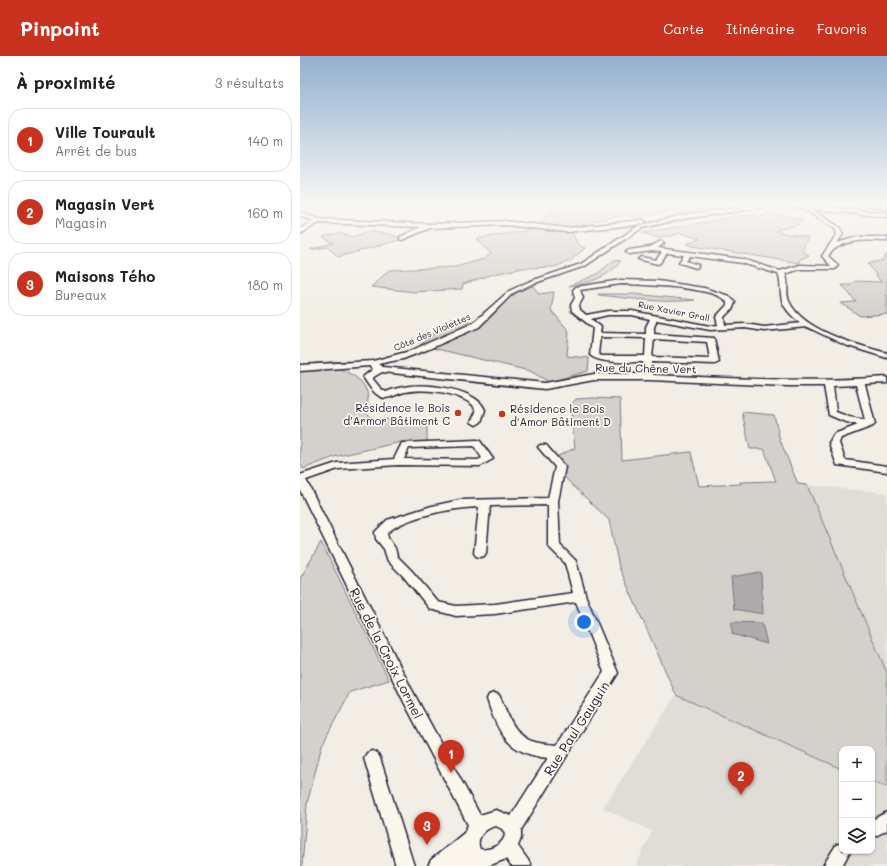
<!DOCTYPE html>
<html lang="fr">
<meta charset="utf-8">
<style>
:root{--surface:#fff;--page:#f2f2f2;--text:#202124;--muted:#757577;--line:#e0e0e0;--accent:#c8321e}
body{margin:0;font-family:Mali,sans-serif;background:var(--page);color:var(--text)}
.controls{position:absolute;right:12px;bottom:12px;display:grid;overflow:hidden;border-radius:8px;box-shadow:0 1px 3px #0004}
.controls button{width:36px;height:36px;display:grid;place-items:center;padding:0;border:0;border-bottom:1px solid var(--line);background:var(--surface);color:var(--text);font:20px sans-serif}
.you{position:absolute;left:284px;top:566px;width:14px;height:14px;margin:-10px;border:3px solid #fff;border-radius:50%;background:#1a73e8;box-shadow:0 0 0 6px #1a73e833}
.badge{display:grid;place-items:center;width:26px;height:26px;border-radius:50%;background:var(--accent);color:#fff;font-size:13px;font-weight:700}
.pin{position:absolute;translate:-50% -33px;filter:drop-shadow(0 1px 2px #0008)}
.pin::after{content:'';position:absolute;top:21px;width:14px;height:12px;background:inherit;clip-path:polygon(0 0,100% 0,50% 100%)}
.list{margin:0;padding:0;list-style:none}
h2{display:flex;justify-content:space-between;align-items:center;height:52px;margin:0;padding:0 16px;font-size:17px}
h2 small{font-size:13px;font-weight:400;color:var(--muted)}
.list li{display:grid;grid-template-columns:26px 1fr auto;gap:12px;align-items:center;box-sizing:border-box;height:64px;margin:0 8px 8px;padding:0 8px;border:1px solid var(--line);border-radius:16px}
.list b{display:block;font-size:15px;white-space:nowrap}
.list p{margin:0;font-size:13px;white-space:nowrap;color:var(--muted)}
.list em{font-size:13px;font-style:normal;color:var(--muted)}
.icon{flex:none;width:22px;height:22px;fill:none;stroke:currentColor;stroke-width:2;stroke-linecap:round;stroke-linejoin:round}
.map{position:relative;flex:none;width:587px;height:810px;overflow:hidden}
header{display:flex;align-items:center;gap:24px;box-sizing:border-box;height:56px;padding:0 20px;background:var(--accent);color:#fff}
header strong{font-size:19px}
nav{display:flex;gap:22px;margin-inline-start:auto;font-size:14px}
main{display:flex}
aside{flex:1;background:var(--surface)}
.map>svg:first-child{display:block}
</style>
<header>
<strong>Pinpoint</strong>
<nav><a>Carte</a><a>Itinéraire</a><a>Favoris</a></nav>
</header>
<main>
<aside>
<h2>À proximité<small>3 résultats</small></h2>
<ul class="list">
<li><span class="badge">1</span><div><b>Ville Tourault</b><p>Arrêt de bus</p></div><em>140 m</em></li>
<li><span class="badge">2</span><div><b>Magasin Vert</b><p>Magasin</p></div><em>160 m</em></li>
<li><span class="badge">3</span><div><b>Maisons Tého</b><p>Bureaux</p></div><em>180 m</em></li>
</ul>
</aside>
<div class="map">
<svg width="587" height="810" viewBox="0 0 587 810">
<rect width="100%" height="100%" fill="#f2eee5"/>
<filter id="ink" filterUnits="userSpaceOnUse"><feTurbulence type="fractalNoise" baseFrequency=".025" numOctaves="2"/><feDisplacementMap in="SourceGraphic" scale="8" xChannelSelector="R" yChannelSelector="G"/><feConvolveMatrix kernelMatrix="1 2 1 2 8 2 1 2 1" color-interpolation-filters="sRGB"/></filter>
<g filter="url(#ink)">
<path fill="#e0dcd6" d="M 507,429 L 587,437 L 587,617 L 513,443 Z
M 376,639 L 542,713 L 542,795 L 572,795 L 572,726 L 587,731 L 587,810 L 336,810 L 352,775 L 303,752 Z"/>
<path fill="#d4d1cc" stroke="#7b7a84" d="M 256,147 L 447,147 L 375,157 L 366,155 L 336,162 L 324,159 L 293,165 L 292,169 L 271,174 L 278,189 L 285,192 L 270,205 L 255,211 L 223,212 L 194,218 L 163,228 L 162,233 L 115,236 L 71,231 L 89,214 L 155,211 L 184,203 L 191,198 L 177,183 L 236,173 Z
M 472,157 L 503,164 L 497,169 L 477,174 L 477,176 L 508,181 L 502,195 L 509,199 L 499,204 L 500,207 L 393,190 L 386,188 L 400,183 L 381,177 L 368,181 L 363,180 L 359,182 L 343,177 L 440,160 L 456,159 L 459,161 Z
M 69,175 L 89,178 L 103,183 L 38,201 L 28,191 L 10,194 L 11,193 L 33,187 L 23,181 L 39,177 L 53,181 Z
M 587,198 L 587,258 L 560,260 L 541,247 L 556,246 L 542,229 L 551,229 L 555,225 L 581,226 L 568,208 L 583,204 Z
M 314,204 L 321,205 C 310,221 287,228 269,230 L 297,218 Z
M 233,230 L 239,238 L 254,236 L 251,254 L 269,275 L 267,300 L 289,302 L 288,315 L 249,326 L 230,315 L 120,289 L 153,262 L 182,268 C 197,253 212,235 233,230 Z
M 298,238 L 334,238 L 395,244 C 363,248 330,242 298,239 Z
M 47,305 L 40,313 C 60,321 73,332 66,355 L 71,362 L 127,367 L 127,386 L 101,386 L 34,401 L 3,413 L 0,407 L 0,315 L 11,313 L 14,307 Z
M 292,342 L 320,343 L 322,404 L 391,396 L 399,430 L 441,428 L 440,426 L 476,425 L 464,393 L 450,393 L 442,356 L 474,359 L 480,384 L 498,428 L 507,429 L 587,617 L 587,731 L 572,726 L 572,693 L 542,693 L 542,713 L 376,639 L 319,511 L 309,464 L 265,422 L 264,411 L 258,400 L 275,392 L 270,350 L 276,343 Z
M 21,486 L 89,624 L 50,636 L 22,689 L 7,748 L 2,810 L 0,810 L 0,523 Z"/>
<path fill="#aeabad" stroke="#76747f" d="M 461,516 L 463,558 L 434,553 L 431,521 Z
M 432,566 L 462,567 L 467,588 L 432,578 Z"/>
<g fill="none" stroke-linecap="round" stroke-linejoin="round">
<g stroke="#22223b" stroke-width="3">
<path id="minor" d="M 472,147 L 487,147 L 587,157 L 587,161 L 511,153 L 539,171 L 543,178 L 537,187 L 557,181 L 587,181 L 587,185 C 568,184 540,182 528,200 L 538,209 L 535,213 L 500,213 L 485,218 C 490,226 485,236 489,245 C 502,275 558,289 587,297 L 587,302 L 545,289 L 507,271 L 464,275 L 445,272 L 410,274 L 357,264 L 354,271 L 354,278 L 414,282 L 419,306 L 415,308 L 351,306 L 353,319 C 431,322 509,327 587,321 L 587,327 L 565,328 L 575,368 L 573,370 L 541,382 L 539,387 L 545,404 L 587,410 L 587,416 L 537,409 L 529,387 L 534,378 L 558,369 L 543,365 L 529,359 L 524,330 L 487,330 L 350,324 L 294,324 L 245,333 L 82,316 L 72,322 L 81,333 L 86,336 C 93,333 101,331 110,330 C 130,328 177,333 185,354 L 181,366 L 176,369 L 171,366 L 176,356 L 173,349 C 156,336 126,332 105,336 C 99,337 91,342 85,342 C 75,341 68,328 63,321 L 73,313 L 70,310 L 0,315 L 0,309 L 73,305 L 110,295 L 173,267 L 209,235 L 228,226 L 281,208 L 338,170 L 382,159 ZM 480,149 L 502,152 L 535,173 L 537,178 L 522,200 L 531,210 L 500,209 L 480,215 L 442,203 L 358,192 L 364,187 L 361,185 L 350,191 L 329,194 L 326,196 L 329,198 L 352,195 L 362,196 L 356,204 L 341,201 L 338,203 L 358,208 L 360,207 L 367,197 L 384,199 L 379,206 L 380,207 L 396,212 L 398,211 L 398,209 L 386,205 L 390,200 L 442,207 L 478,218 C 481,225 480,231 481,238 C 481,250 492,261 501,267 L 464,271 L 445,268 L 425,269 L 424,261 L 433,252 L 435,246 L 429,240 L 404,232 L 358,225 L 321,224 L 276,231 L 273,234 L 275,242 L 271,249 L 272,255 L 293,272 L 290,299 C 299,308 330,306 343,306 L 343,316 L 345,318 L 294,318 L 245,327 L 83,311 L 78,308 L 103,303 L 129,293 L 179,271 L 213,237 L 232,228 L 285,210 L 342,172 L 382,163 ZM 321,228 C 342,229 415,230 427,246 L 427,249 L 416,261 L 418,269 L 410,270 L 332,255 L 308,255 L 286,259 L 280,254 L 279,249 L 283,242 L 280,234 ZM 308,259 L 332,259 L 350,263 L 346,271 L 346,278 L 300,277 L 301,271 L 291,263 ZM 300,281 L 346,282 L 345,300 L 301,300 L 298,298 ZM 354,283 L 407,286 L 410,303 L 352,301 ZM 556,329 L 565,364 L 549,361 L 536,356 L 533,330 Z
M 557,147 L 568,147 L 587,149 L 587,153 Z
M 0,156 L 19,163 L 130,168 L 205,165 L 267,172 L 343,164 L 346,166 L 343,168 L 267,176 L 205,169 L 130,172 L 102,184 L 100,183 L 100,181 L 121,171 L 19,167 L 0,178 L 0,173 L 14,165 L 0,160 Z
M 177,384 L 180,385 L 193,403 L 180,410 L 98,409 L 38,413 L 6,424 L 112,634 L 180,759 L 196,754 L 211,760 L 248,702 C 209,698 198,678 187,643 L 189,639 L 194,637 L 199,639 C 207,655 212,676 229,684 C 237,688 249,688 257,689 L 304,616 L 276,546 L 195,558 L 156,560 L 130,553 L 103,520 L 88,505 L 84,493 L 76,483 L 75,476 L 87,464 L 132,450 L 160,444 L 248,442 L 255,411 L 238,391 L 240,389 L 246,389 L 265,411 L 258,445 L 260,489 L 276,505 L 286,541 L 318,617 L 221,774 L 221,782 L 218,790 L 228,804 L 231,810 L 211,810 L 206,803 L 188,810 L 128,810 L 131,804 L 164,777 L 168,769 L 102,642 L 0,434 L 0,419 L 37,407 L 94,403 L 102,387 ZM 174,390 L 182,402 L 178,404 L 104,403 L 109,392 ZM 248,449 L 248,490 L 265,507 L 273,537 L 195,548 L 156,550 L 138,546 L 111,514 L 97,500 L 95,492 L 88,482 L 87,477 C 106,460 153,452 179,451 L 174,497 L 176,500 L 180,501 L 184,500 L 186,497 L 190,450 ZM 196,770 L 202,773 L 205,777 C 205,788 190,795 180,793 C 175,782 185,772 196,770 Z
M 72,695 L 77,697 L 80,702 L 114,810 L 96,810 L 64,702 L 67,697 Z
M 587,756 L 587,774 L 572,782 L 572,764 Z
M 542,787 L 542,795 L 550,795 L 542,810 L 523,810 L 536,789 Z"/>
</g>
<use href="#minor" fill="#fbf7ec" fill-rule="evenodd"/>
</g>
</g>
<linearGradient id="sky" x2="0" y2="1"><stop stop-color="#91b0d0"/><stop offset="0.57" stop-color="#f9f7f3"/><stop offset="1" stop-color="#f9f7f3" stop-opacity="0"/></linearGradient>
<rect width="587" height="260" fill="url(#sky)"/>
<g fill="#c8321e" stroke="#fbf7ec" stroke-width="1.5">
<circle cx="158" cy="357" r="4"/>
<circle cx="202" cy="358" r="4"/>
</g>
<g text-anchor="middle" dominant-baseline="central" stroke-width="3.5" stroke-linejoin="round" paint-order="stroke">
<g font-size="9" fill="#22223b" stroke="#fbf7ec">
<text transform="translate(374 255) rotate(11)">Rue Xavier Grall</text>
<text transform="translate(132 276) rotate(-23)">Côte des Violettes</text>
</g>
<g font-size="11" fill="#22223b" stroke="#fbf7ec">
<text transform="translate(346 312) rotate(1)">Rue du Chêne Vert</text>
</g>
<g font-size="11" fill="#22223b" stroke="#fbf7ec" text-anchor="end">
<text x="150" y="351">Résidence le Bois<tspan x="150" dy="13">d'Armor Bâtiment C</tspan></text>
<text x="210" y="352" text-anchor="start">Résidence le Bois<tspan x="210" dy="13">d'Amor Bâtiment D</tspan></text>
</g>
<g font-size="13" fill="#22223b" stroke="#fbf7ec">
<text transform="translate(87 597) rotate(63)">Rue de la Croix Lormel</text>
<text transform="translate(276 672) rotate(-57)">Rue Paul Gauguin</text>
</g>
</g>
</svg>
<div class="controls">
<button>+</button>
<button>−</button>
<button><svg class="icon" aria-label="layers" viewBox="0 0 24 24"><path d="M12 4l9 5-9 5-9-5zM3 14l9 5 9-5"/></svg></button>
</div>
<div class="you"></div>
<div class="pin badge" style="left:151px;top:717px">1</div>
<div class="pin badge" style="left:441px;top:739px">2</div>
<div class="pin badge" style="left:127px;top:789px">3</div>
</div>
</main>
